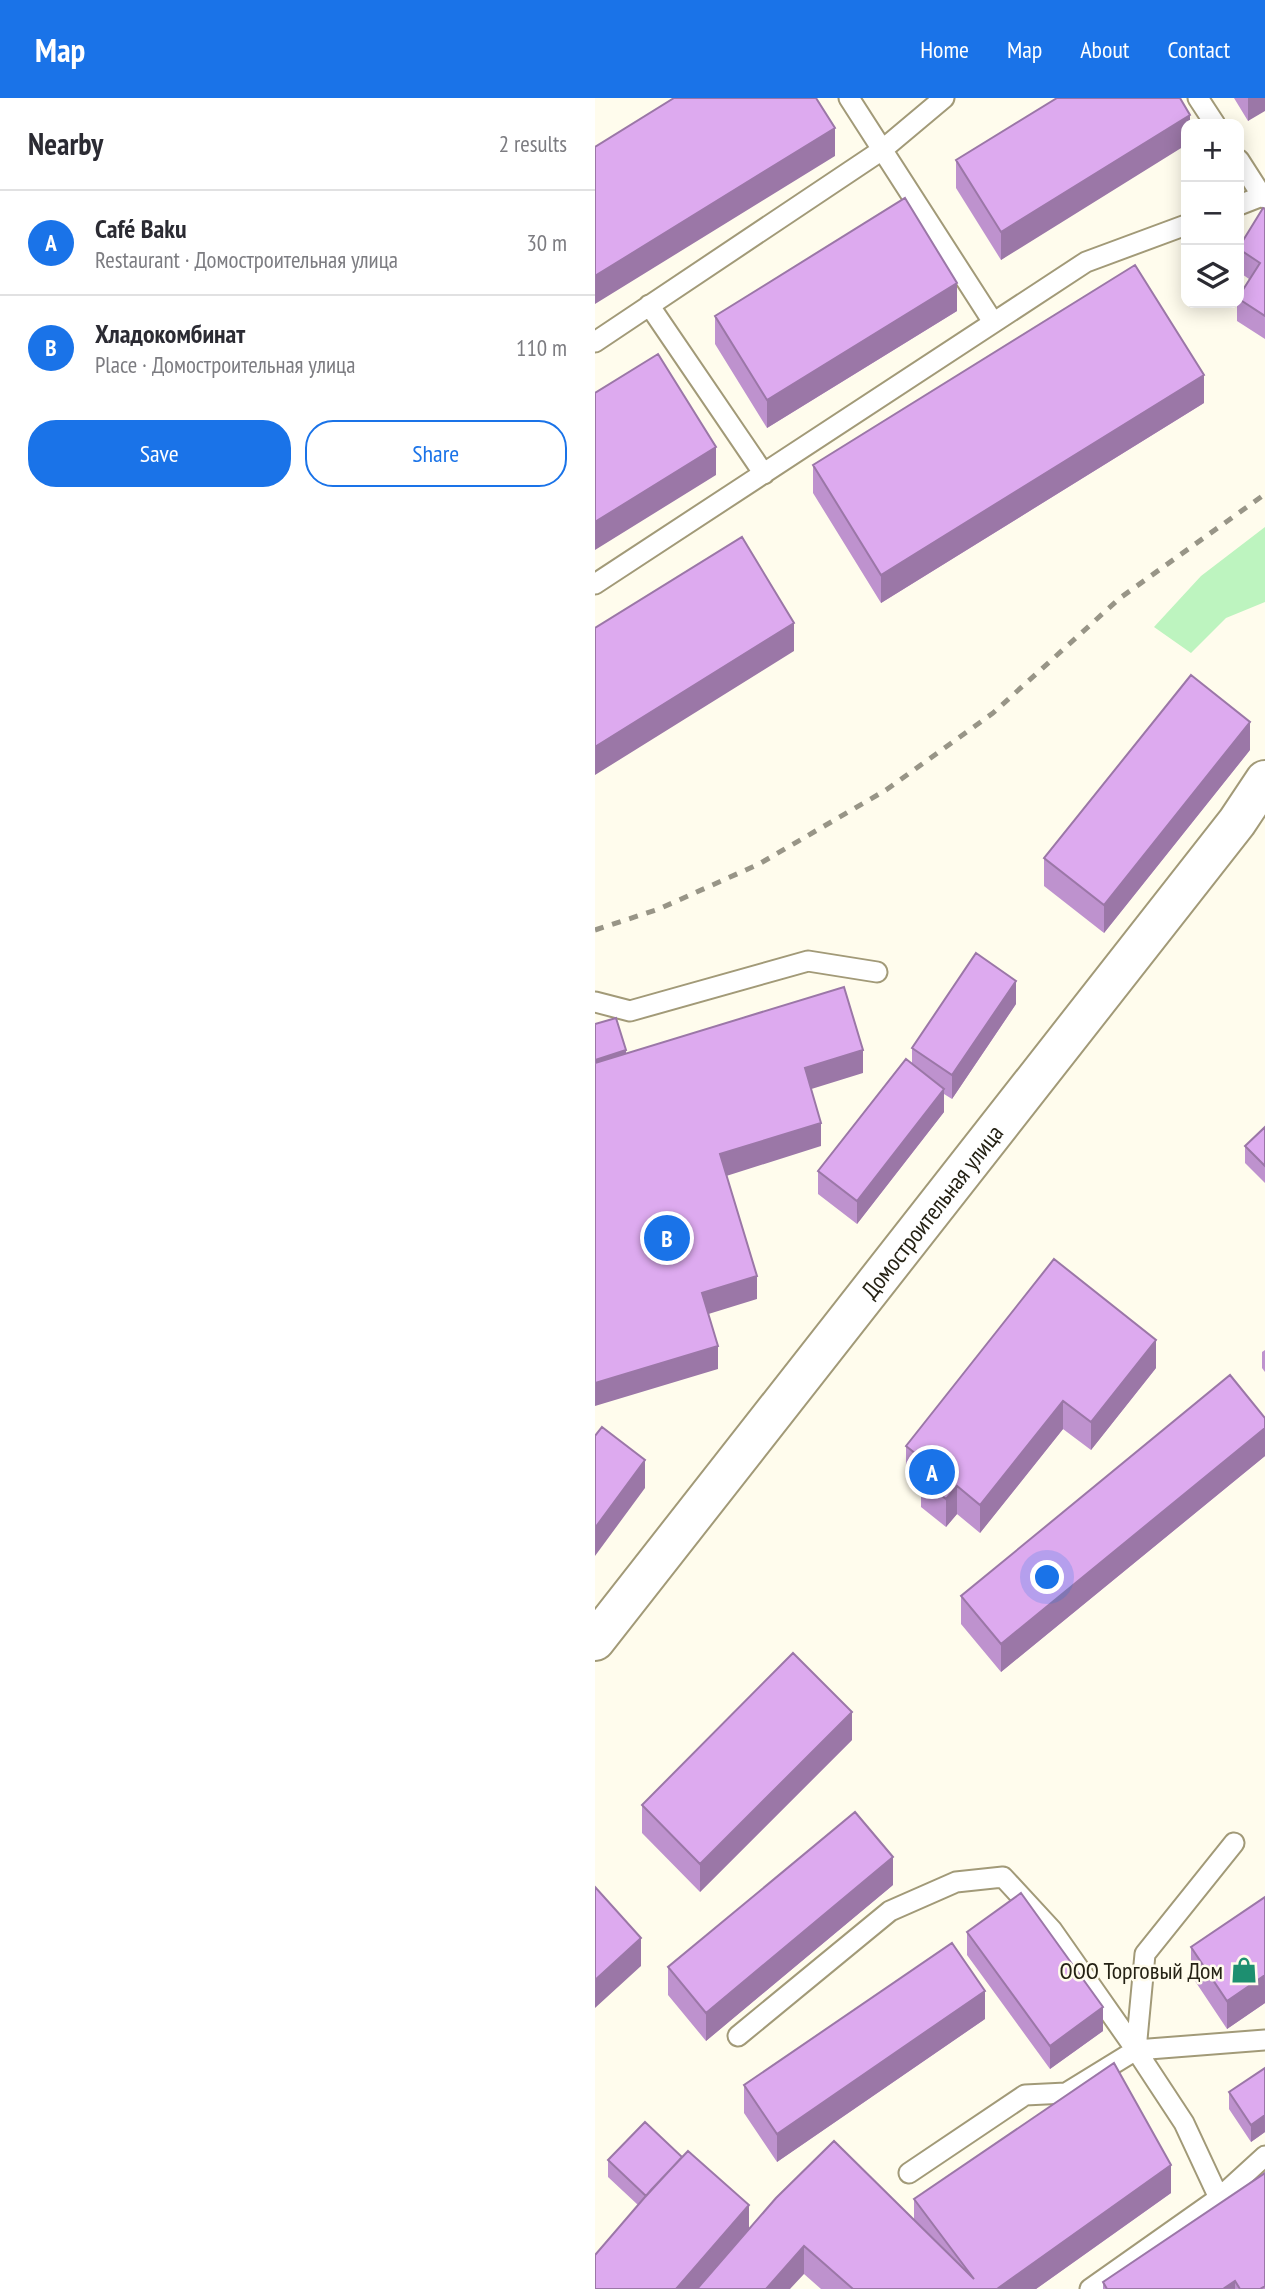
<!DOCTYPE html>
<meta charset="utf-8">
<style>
:root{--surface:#fff;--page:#f2f2f3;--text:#2b2b33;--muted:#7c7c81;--line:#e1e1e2;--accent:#1a73e8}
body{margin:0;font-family:"PT Sans Narrow",sans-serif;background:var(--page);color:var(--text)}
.controls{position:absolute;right:21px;top:21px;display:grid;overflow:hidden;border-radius:14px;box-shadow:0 4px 18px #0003}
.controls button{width:63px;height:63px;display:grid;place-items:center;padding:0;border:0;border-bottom:2px solid var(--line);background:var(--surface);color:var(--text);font:35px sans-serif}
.you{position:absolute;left:453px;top:1480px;width:24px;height:24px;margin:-18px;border:5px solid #fff;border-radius:50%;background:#1a73e8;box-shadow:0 0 0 10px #1a73e833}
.badge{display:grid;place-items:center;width:46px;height:46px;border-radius:50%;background:var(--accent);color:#fff;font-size:23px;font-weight:700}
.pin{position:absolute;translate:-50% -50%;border:4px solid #fff;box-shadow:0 2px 7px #0006}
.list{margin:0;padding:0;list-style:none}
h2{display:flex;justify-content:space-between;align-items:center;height:91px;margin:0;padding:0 28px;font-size:30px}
h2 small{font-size:23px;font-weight:400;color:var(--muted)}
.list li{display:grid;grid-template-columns:46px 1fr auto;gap:21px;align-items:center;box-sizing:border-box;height:105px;padding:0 28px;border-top:2px solid var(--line)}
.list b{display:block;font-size:26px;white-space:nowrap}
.list p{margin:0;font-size:23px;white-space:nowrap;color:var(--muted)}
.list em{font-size:23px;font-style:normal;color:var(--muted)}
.actions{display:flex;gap:14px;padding:21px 28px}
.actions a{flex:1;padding:16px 0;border:2px solid var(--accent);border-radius:28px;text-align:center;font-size:24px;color:var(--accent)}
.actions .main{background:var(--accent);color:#fff}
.icon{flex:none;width:38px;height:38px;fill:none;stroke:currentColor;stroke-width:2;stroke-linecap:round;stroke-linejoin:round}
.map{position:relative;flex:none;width:670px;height:2191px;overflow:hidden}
header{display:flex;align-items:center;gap:42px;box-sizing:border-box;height:98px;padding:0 35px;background:var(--accent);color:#fff}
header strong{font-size:33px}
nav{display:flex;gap:38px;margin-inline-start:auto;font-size:24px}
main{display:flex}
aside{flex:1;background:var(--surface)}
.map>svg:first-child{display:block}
</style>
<header>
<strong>Map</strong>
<nav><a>Home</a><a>Map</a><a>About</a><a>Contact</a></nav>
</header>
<main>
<aside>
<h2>Nearby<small>2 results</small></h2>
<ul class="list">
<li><span class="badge">A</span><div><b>Café Baku</b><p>Restaurant · Домостроительная улица</p></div><em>30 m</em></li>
<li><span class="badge">B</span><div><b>Хладокомбинат</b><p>Place · Домостроительная улица</p></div><em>110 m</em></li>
</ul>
<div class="actions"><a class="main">Save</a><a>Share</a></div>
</aside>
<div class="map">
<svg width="670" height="2191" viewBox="0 0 670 2191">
<rect width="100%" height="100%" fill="#fffced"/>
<path fill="#bdf4bf" d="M 670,429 L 670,504 L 631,520 L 596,555 L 559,529 L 606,478 Z"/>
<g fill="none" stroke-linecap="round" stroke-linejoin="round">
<g stroke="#a29a78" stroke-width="23">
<path id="lane" d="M 254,0 L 398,224
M 603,0 L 620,26
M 644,62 L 667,98
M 644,107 L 667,98 L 670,100
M 54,207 L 169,376
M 0,244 L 287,52 L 349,0
M 0,486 L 491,164 L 591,127
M 0,904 L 35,913 L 213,863 L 282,874
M 143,1938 L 295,1813 L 361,1784 L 408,1779 L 457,1832 L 541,1952 L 589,2025 L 624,2100
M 541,1952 L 550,1856 L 639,1745
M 314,2075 L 430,1997 L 471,1995 L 541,1952 L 670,1942
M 495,2191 L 624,2100 L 670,2058"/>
</g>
<g stroke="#a29a78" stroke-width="42">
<g id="secondary">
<path id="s1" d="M 0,1543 L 642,724 L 670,682"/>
</g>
</g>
<use href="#lane" stroke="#fff" stroke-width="19"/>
<use href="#secondary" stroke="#fff" stroke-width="38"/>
<path stroke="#989587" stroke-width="5" stroke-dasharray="9 9" stroke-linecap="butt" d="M 0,832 L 64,811 L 164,766 L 291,692 L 398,615 L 525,500 L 670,396"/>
</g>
<path fill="#be92ce" d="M 639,0 L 670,0 L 653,23 Z
M 595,26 L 406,162 L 361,90 L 361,62 Z
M 670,111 L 670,241 L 642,223 L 642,205 L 644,205 L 644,198 L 654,181 L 644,174 L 644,149 Z
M 362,213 L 172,330 L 120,246 L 120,218 Z
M 609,305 L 286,505 L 218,395 L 218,367 Z
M 655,652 L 509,835 L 449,788 L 449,760 Z
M 421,906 L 357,1001 L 349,996 L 349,1014 L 262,1126 L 223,1096 L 223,1073 L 317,965 L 317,950 Z
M 670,1029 L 670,1085 L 650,1065 L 650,1048 Z
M 670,1252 L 670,1274 L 667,1270 L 667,1254 Z
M 561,1270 L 496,1352 L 468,1331 L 385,1435 L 362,1416 L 351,1429 L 326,1409 L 326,1388 L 311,1376 L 311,1348 Z
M 670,1320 L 670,1358 L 406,1574 L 366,1526 L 366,1498 Z
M 257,1642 L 105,1794 L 47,1735 L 47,1707 Z
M 298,1787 L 111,1943 L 73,1897 L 73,1869 Z
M 670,1799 L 670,1905 L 632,1931 L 596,1877 L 596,1849 Z
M 372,1834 L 508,1933 L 455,1971 L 372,1857 Z
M 390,1921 L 182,2064 L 149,2015 L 149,1987 Z
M 670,1970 L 670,2034 L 656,2044 L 634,2011 L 634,1994 Z
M 13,2062 L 154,2131 L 319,2122 L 319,2101 L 576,2095 L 441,2191 L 226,2191 L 209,2176 L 43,2107 L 13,2079 Z
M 670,2075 L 670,2191 L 508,2191 L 508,2184 Z"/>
<path fill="#9b77a7" d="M 653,0 L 670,0 L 670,13 L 653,23 Z
M 595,17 L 595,26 L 591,26 L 591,47 L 406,162 L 406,134 Z
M 240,30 L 240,58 L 0,206 L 0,178 Z
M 362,185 L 362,213 L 172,330 L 172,302 Z
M 609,277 L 609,305 L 286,505 L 286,477 Z
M 121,349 L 121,377 L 0,452 L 0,424 Z
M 199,525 L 199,553 L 0,677 L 0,649 Z
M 655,624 L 655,652 L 509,835 L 509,807 Z
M 421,883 L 421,906 L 357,1001 L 357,977 Z
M 31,952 L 31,980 L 0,990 L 0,962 Z
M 268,952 L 268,975 L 210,993 L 210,970 Z
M 349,991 L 349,1014 L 262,1126 L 262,1103 Z
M 226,1025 L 226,1048 L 125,1080 L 125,1056 Z
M 162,1178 L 162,1201 L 107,1218 L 107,1195 Z
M 561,1242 L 561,1270 L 496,1352 L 496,1324 Z
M 123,1248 L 123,1271 L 0,1308 L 0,1285 Z
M 468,1303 L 468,1331 L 385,1435 L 385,1407 Z
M 670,1330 L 670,1358 L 406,1574 L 406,1546 Z
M 50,1362 L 50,1390 L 0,1458 L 0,1430 Z
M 362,1388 L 362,1416 L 351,1429 L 351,1401 Z
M 257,1614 L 257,1642 L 105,1794 L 105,1766 Z
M 298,1759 L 298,1787 L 111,1943 L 111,1915 Z
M 46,1840 L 46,1868 L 0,1910 L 0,1882 Z
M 670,1877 L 670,1905 L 632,1931 L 632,1903 Z
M 390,1893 L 390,1921 L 182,2064 L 182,2036 Z
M 508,1909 L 508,1933 L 455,1971 L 455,1948 Z
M 670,2017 L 670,2034 L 656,2044 L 656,2027 Z
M 576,2067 L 576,2095 L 441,2191 L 402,2191 Z
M 154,2107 L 154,2135 L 105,2191 L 81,2191 Z
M 209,2148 L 209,2176 L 195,2191 L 171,2191 Z
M 640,2183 L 640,2191 L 628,2191 Z"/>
<path fill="#ddaaef" stroke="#9b77a7" stroke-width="2" d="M 79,0 L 221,0 L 240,30 L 0,178 L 0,49 Z
M 462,0 L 585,0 L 595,17 L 406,134 L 361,62 Z
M 310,100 L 362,185 L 172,302 L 120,218 Z
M 668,110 L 670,111 L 670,218 L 644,201 L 644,198 L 665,165 L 644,151 L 644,149 Z
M 540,167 L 609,277 L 286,477 L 218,367 Z
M 63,256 L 121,349 L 0,424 L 0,295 Z
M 147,439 L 199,525 L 0,649 L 0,530 Z
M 596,577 L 655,624 L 509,807 L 449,760 Z
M 381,855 L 421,883 L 357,977 L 317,950 Z
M 249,889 L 268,952 L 210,970 L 226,1025 L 125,1056 L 162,1178 L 107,1195 L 123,1248 L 0,1285 L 0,965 Z
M 21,920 L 31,952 L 0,962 L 0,926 Z
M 311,961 L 349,991 L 262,1103 L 223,1073 Z
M 670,1029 L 670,1068 L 650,1048 Z
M 459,1161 L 561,1242 L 496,1324 L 468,1303 L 385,1407 L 362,1388 L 351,1401 L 326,1381 L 336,1368 L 311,1348 Z
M 635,1277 L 670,1320 L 670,1330 L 406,1546 L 366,1498 Z
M 7,1329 L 50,1362 L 0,1430 L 0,1338 Z
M 198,1555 L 257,1614 L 105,1766 L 47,1707 Z
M 260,1714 L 298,1759 L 111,1915 L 73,1869 Z
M 0,1789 L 46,1840 L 0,1882 Z
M 426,1795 L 508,1909 L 455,1948 L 372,1834 Z
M 670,1799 L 670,1877 L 632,1903 L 596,1849 Z
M 357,1845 L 390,1893 L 182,2036 L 149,1987 Z
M 519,1965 L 576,2067 L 402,2191 L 258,2191 L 209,2148 L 171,2191 L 102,2191 L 181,2100 L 239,2043 L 379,2181 L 319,2101 Z
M 670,1970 L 670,2017 L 656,2027 L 634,1994 Z
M 50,2024 L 87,2059 L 51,2098 L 13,2062 Z
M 93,2053 L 154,2107 L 81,2191 L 0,2191 L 0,2157 L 56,2092 Z
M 670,2075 L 670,2188 L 665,2191 L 645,2191 L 640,2183 L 628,2191 L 512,2191 L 508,2184 Z"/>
<defs>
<g id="shop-bare" transform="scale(2.1)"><path d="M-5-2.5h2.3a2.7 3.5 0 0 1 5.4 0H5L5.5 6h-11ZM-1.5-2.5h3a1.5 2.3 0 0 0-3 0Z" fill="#1d8f70" stroke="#fffced" stroke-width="2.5" paint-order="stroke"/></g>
</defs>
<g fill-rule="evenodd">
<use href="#shop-bare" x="649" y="1872"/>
</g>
<g text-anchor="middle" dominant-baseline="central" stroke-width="5" stroke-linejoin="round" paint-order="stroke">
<g font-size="24" fill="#252215" stroke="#fffced">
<text stroke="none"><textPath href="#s1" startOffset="546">Домостроительная улица</textPath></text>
</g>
<g font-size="24" fill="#252215" stroke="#fffced" text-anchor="end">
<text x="628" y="1872">ООО Торговый Дом</text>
</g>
</g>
</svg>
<div class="controls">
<button>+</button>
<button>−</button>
<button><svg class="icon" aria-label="layers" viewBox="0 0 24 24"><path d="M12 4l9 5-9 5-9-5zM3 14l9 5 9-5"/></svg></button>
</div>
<div class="you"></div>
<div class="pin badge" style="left:337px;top:1374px">A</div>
<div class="pin badge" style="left:72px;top:1140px">B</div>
</div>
</main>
